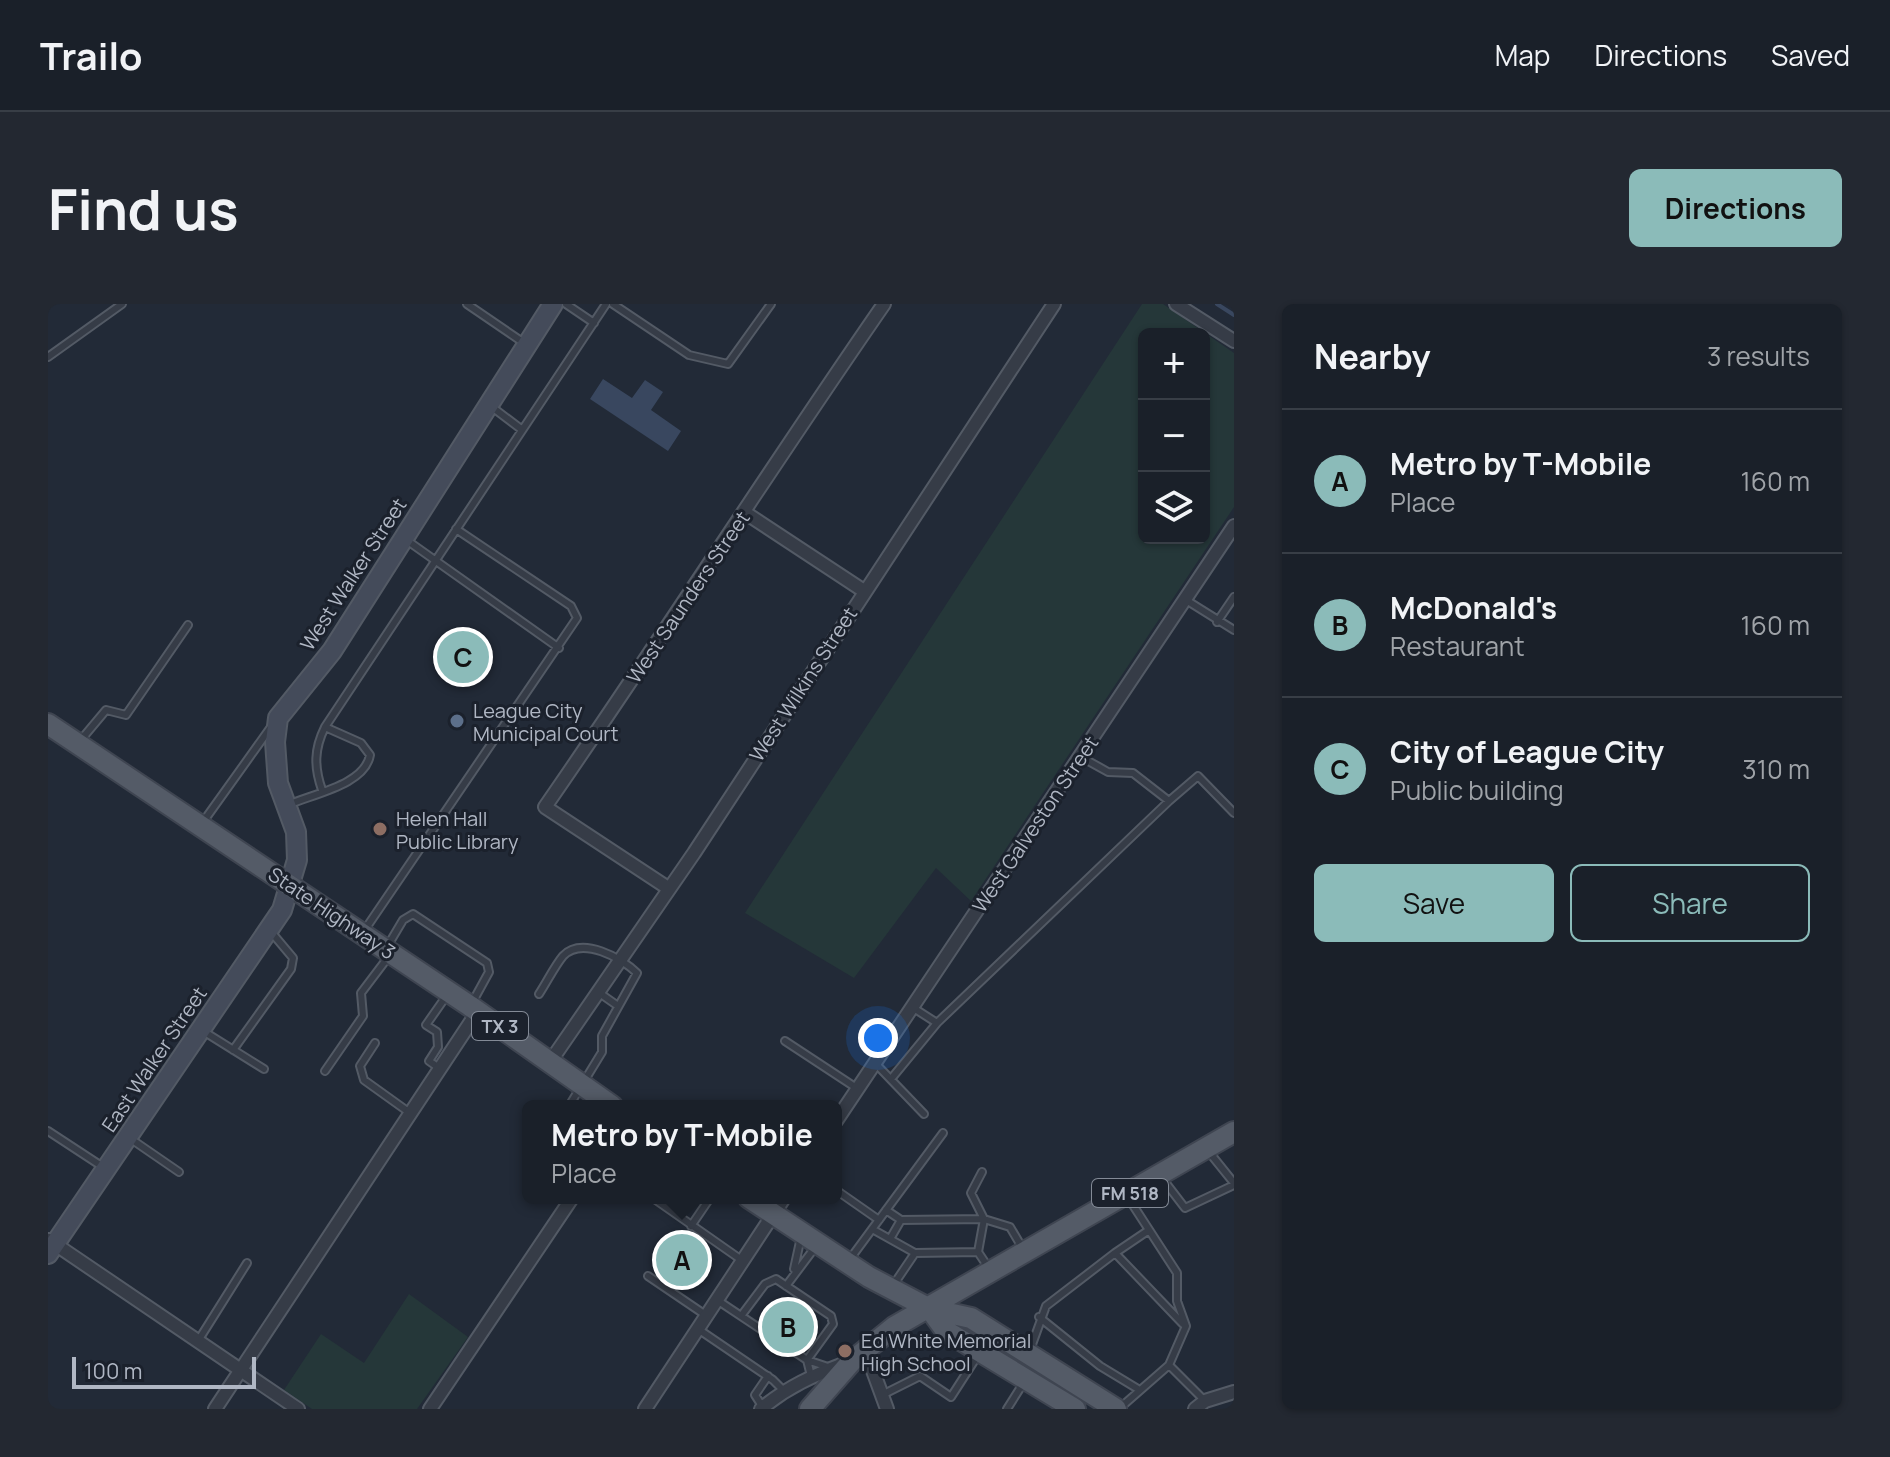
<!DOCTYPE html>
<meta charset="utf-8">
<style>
:root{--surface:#1a2029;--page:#232831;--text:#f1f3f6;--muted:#9fa3a8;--line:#383e46;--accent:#8bbbb9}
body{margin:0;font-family:Manrope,sans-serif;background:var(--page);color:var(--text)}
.controls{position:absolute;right:24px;top:24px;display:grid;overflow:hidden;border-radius:12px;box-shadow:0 2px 6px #0004}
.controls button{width:72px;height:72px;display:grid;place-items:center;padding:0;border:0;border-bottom:2px solid var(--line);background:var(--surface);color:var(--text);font:40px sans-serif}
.scale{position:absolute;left:24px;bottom:20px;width:184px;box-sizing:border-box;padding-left:8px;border:4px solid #b0b7c4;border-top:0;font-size:22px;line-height:28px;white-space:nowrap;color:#b0b7c4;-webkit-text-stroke:6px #1b212c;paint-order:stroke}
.you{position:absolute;left:830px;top:734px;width:28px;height:28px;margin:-20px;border:6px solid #fff;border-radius:50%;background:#1a73e8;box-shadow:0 0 0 12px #1a73e833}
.badge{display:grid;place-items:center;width:52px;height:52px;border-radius:50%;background:var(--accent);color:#111;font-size:26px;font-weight:700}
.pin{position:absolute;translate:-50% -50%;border:4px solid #fff;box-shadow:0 2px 8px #0006}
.popup{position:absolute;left:474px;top:796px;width:320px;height:104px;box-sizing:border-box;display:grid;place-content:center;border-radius:12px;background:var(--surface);filter:drop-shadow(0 2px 6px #0005);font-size:26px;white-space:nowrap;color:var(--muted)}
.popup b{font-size:30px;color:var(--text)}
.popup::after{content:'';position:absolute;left:50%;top:100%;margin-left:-16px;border:16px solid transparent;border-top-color:var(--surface)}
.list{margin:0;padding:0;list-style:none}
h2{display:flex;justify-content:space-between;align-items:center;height:104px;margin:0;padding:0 32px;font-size:34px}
h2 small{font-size:26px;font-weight:400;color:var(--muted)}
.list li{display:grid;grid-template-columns:52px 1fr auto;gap:24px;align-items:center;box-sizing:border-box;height:144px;padding:0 32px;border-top:2px solid var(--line)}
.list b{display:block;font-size:30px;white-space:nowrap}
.list p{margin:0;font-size:26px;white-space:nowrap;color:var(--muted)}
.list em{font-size:26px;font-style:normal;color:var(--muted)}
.actions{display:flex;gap:16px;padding:24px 32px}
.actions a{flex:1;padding:18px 0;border:2px solid var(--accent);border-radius:12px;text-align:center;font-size:28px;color:var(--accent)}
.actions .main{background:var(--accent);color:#111}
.icon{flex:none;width:44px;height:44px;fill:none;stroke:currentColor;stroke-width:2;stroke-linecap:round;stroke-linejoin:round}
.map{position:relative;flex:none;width:1186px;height:1105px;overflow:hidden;border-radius:12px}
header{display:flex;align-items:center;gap:48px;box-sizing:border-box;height:112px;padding:0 40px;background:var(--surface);border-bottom:2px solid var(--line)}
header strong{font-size:38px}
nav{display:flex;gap:44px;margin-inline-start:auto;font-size:28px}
.intro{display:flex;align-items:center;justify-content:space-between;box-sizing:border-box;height:192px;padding:0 48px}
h1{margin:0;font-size:56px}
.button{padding:20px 36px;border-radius:12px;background:var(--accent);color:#111;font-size:28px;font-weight:700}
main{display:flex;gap:48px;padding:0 48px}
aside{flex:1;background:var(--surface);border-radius:12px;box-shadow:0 2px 6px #0004}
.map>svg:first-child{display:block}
</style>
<header>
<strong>Trailo</strong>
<nav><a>Map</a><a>Directions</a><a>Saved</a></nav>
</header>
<div class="intro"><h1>Find us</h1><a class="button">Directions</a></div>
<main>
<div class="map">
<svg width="1186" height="1105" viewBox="0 0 1186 1105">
<rect width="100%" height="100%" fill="#222a37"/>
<path fill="#253739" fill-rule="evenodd" d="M 1094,0 L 1115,0 L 1186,49 L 1186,203 L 923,597 L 888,564 L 806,674 L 697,609 ZM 1096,30 L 1156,30 L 1156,234 L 1096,234 Z
M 361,990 L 420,1033 L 369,1105 L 264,1105 L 236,1086 L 273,1030 L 316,1059 Z"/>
<path fill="#39475f" d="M 555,75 L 584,94 L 597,76 L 615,88 L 603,106 L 633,127 L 620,147 L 542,95 Z"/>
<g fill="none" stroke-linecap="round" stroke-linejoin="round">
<path stroke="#39475f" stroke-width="4" d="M 1169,0 L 1186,11"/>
<g stroke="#535a65" stroke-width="10">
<path id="lane" d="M 419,0 L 476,39
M 518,0 L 546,19
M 565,0 L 641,51 L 680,60 L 723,0
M 0,53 L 74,0
M 444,103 L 473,125
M 357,235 L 511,344
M 1138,296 L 1186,326
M 1169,318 L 1186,293
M 32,437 L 58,406 L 78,411 L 140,321
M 1033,453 L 1060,468 L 1085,469 L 1121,497 L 1150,472 L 1186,509
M 274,486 C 266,463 266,445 277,423
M 240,501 C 264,490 317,481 322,451 L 313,439 L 277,423 L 558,0
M 155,518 L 223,423
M 316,627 L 529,314 L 523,302 L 408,225
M 339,643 L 355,616 L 365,610 L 439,659 L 441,668 L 424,699
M 550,688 L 570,702
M 491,690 C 499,678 506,663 515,652 C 534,632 574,654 589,669 L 554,732 L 554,748 L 521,802
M 864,703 L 889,719
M 155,727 L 216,765
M 737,737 L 810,785
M 327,739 L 312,762 L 316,776 L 362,809
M 185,746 L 243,665 L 245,654 L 224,629
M 827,759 L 876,810
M 391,764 L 381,757 L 390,743 L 389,728 L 378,721 L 399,691
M 277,767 L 315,712 L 313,689 L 341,652
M 843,775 L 889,719 L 1121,497
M 0,827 L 55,863
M 83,835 L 131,868
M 1161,848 L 1186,879
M 1114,874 L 1137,904 L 1186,881
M 788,886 L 831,916
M 605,894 L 695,957
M 1081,895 L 1129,969 L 1129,997 L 1138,1022 L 1121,1061 L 1157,1097
M 838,906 L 853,916 L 842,935
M 853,916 L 936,915 L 923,889 L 934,868
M 643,922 L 662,894
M 824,925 L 867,949 L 930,948
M 1067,949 L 1101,926
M 802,955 L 895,829
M 940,963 L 930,948 L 936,915 L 962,923 L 975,945
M 746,965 L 753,933
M 600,972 L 659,1012
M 738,982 L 768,942
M 844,983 L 867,949
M 669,996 L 759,1056 L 763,1072
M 693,1012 L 717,980 L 728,975 L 783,1012 L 785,1020 L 759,1056 L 783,1064
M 991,1013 L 1052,1062 L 1090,1085
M 650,1025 L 725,1076 L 736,1087
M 150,1037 L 199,959
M 982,1046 L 998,1002 L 1067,949 L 1135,1020
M 834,1091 L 872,1072 L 903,1093 L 930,1051
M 714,1102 L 707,1091 L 720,1072
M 1073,1103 L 1121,1061
M 959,1105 L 976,1078"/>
</g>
<g stroke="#535a65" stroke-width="16">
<path id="street" d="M 1128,0 L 1186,37
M 696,208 L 816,287
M 620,584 L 497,503 C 612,337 721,166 836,0
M 502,758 L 646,549 L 1006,0
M 788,817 L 1186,222
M 1,936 L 250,1105
M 817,1045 L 839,1105
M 167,1105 L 430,707
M 382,1105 L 524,894
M 597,1105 L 736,894
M 713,1105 C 739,1083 766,1071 798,1059
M 1147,1105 L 1157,1097 L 1186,1088"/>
</g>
<g stroke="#535a65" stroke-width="22">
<path id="secondary" d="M 0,950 L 234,606 L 249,556 L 248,528 L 230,479 L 227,438 L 230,414 L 284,347 L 505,0"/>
</g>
<g stroke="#3f4551" stroke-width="24">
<path id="primary" d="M 0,420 L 422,702 L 564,802
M 701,894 L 821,973 L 882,1005 L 923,1014 L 1068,1105
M 882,1005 L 898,1027 L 1027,1105
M 762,1105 L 804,1057 L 846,1023 L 1186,828"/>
</g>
<use href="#lane" stroke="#363c47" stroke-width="6"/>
<use href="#street" stroke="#363c47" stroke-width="12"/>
<use href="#secondary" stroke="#444b5a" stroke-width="18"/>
<use href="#primary" stroke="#545b67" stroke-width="20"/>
</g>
<circle fill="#5c6f8a" stroke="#1b212c" stroke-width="3" cx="409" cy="417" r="8"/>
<g fill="#8d6e63" stroke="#1b212c" stroke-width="3">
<circle cx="332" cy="525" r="8"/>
<circle cx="797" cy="1047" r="8"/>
</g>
<g text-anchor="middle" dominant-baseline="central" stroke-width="6" stroke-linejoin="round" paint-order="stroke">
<g fill="#1b212c" stroke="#838a96" stroke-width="2">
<rect x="424" y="708" width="56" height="28" rx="6"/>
<rect x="1044" y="875" width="76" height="28" rx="6"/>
</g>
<g font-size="18" font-weight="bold" fill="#b0b7c4">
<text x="452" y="722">TX 3</text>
<text x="1082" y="889">FM 518</text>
</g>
<g font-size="20" fill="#b0b7c4" stroke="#1b212c">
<text transform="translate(305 270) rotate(-57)">West Walker Street</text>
<text transform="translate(640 293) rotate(-56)">West Saunders Street</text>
<text transform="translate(755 380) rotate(-57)">West Wilkins Street</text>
<text transform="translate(987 520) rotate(-56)">West Galveston Street</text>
<text transform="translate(284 609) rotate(34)">State Highway 3</text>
<text transform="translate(106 755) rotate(-56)">East Walker Street</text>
</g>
<g font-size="20" fill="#b0b7c4" stroke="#1b212c" text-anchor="start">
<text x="425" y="406">League City<tspan x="425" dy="23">Municipal Court</tspan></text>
<text x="348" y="514">Helen Hall<tspan x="348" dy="23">Public Library</tspan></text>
<text x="813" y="1036">Ed White Memorial<tspan x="813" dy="23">High School</tspan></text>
</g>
</g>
</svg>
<div class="controls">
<button>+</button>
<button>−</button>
<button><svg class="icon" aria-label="layers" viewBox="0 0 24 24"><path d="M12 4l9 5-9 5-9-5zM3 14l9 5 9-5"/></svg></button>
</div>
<div class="scale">100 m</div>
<div class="you"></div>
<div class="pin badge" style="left:634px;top:956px">A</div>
<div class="popup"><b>Metro by T-Mobile</b>Place</div>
<div class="pin badge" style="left:740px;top:1023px">B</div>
<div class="pin badge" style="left:415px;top:353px">C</div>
</div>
<aside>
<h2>Nearby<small>3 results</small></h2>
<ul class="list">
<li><span class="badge">A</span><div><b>Metro by T-Mobile</b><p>Place</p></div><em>160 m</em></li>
<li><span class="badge">B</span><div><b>McDonald's</b><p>Restaurant</p></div><em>160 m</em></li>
<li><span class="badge">C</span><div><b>City of League City</b><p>Public building</p></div><em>310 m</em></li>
</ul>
<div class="actions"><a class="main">Save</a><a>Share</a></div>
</aside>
</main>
